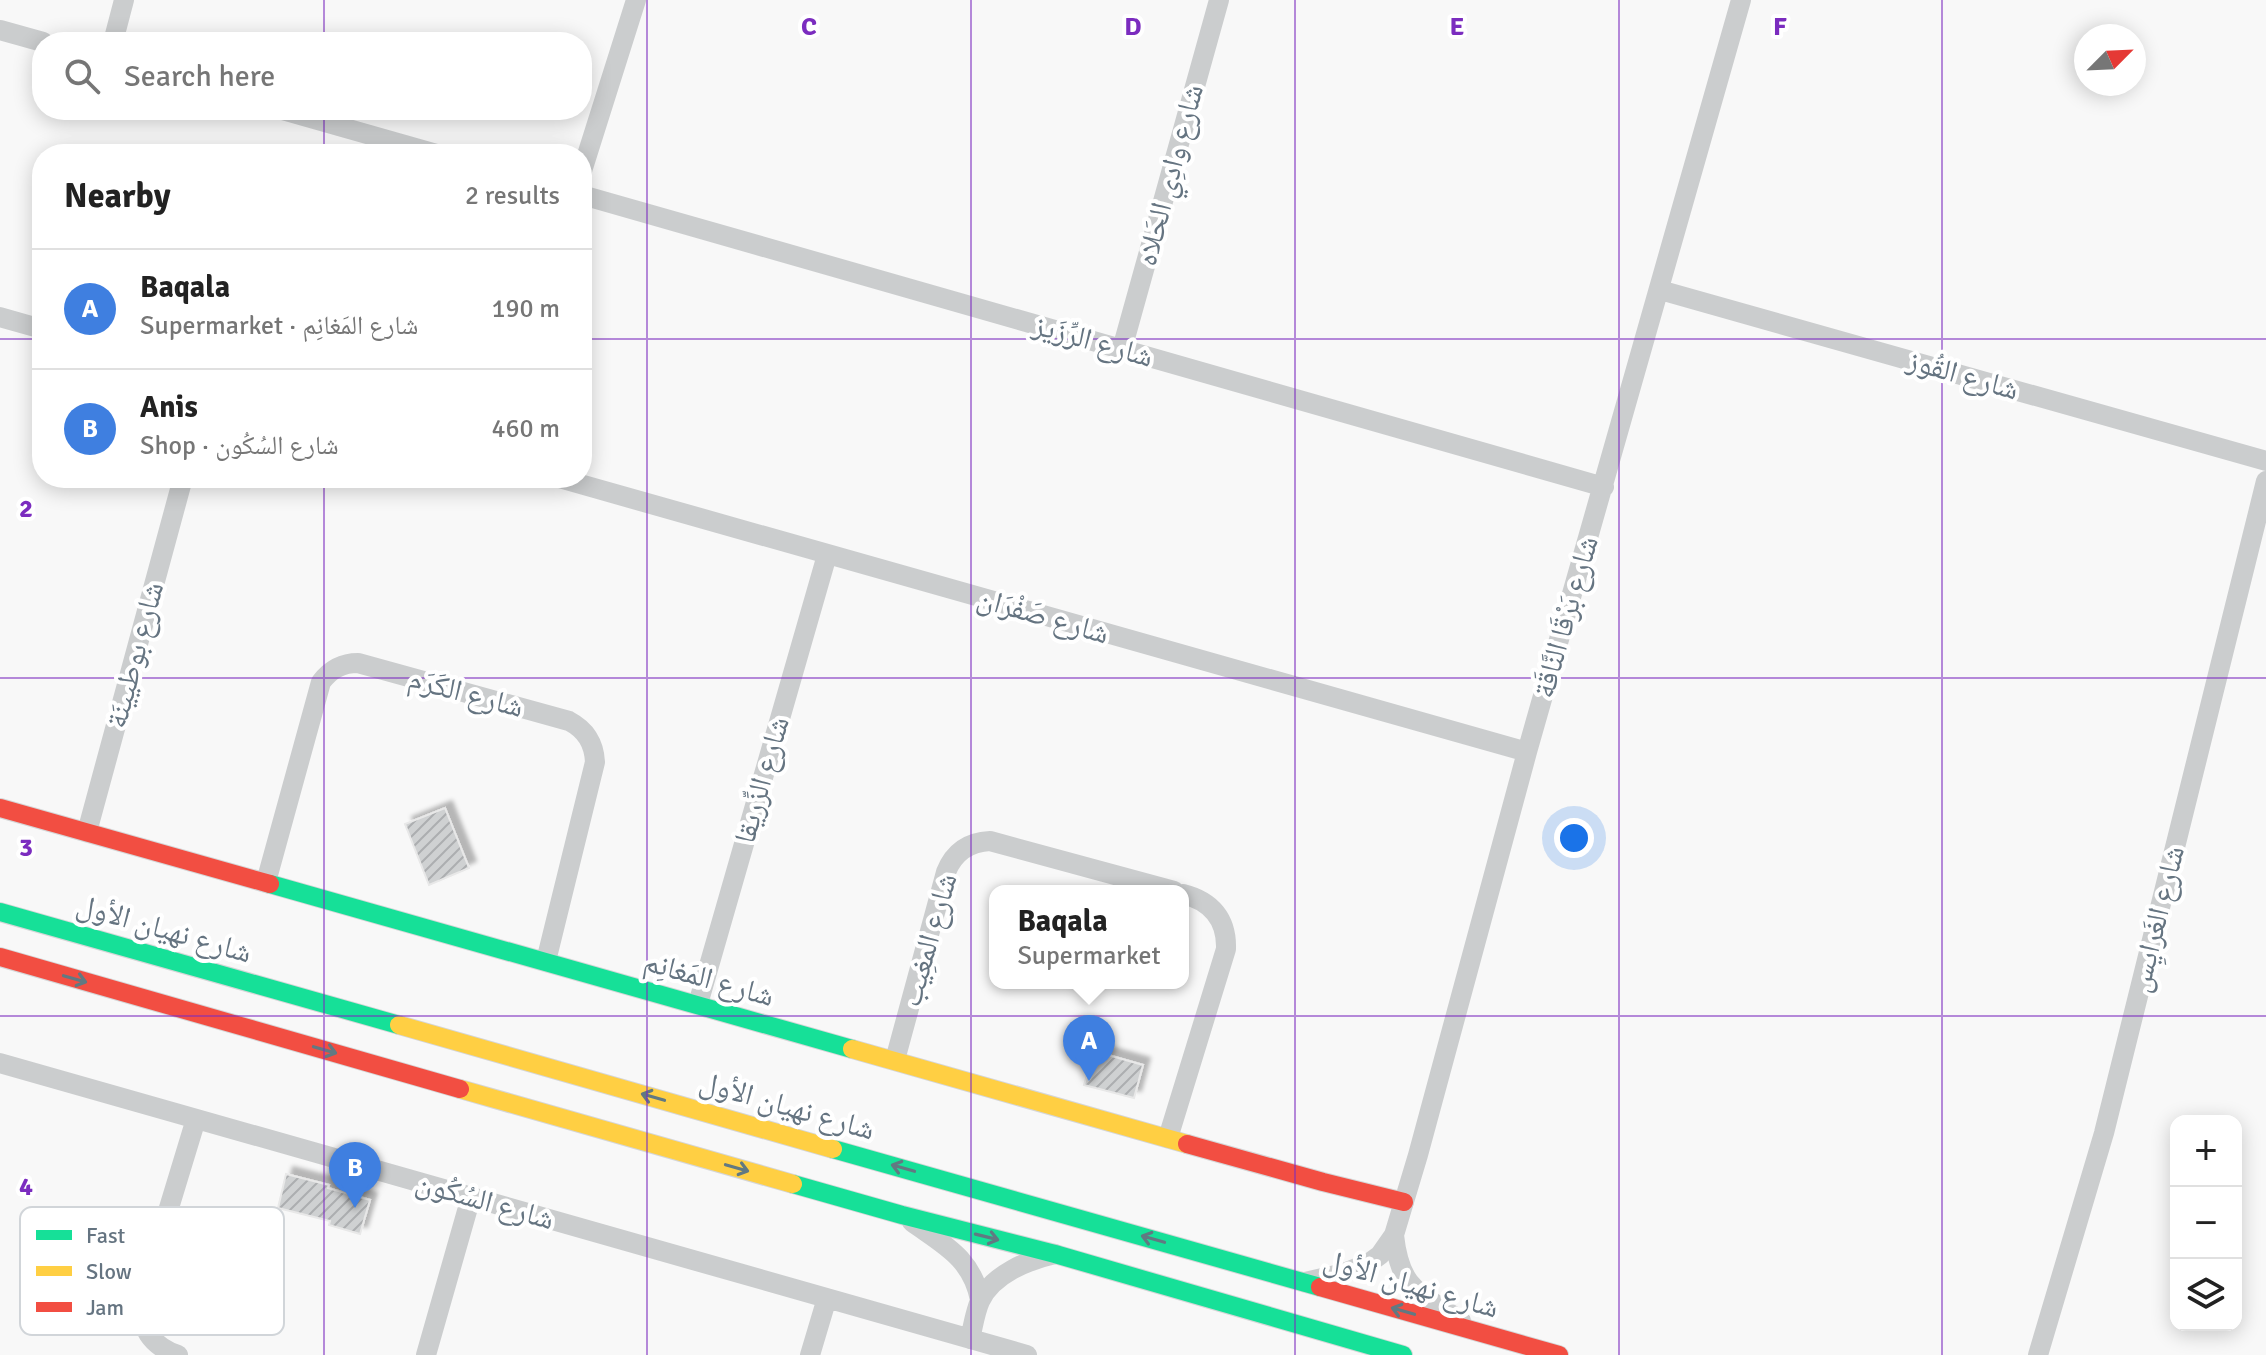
<!DOCTYPE html>
<meta charset="utf-8">
<style>
:root{--surface:#fff;--page:#f6f6f6;--text:#222;--muted:#767676;--line:#e0e0e0;--accent:#575c60}
body{margin:0;font-family:Signika,"Noto Naskh Arabic",sans-serif;background:var(--page);color:var(--text)}
.controls{position:absolute;right:24px;bottom:24px;display:grid;overflow:hidden;border-radius:16px;box-shadow:0 4px 20px #0003}
.controls button{width:72px;height:72px;display:grid;place-items:center;padding:0;border:0;border-bottom:2px solid var(--line);background:var(--surface);color:var(--text);font:40px sans-serif}
.compass{position:absolute;left:2074px;top:24px;width:72px;height:72px;border-radius:50%;background:var(--surface);box-shadow:0 4px 20px #0003;rotate:66deg}
.you{position:absolute;left:1574px;top:838px;width:28px;height:28px;margin:-20px;border:6px solid #fff;border-radius:50%;background:#1a73e8;box-shadow:0 0 0 12px #1a73e833}
.badge{display:grid;place-items:center;width:52px;height:52px;border-radius:50%;background:var(--accent);color:#fff;font-size:26px;font-weight:700}
.pin{position:absolute;translate:-50% -66px;filter:drop-shadow(0 2px 4px #0008)}
.pin::after{content:'';position:absolute;top:42px;width:28px;height:24px;background:inherit;clip-path:polygon(0 0,100% 0,50% 100%)}
.popup{position:absolute;left:989px;top:885px;width:200px;height:104px;box-sizing:border-box;display:grid;place-content:center;border-radius:16px;background:var(--surface);filter:drop-shadow(0 2px 6px #0005);font-size:26px;white-space:nowrap;color:var(--muted)}
.popup b{font-size:30px;color:var(--text)}
.popup::after{content:'';position:absolute;left:50%;top:100%;margin-left:-16px;border:16px solid transparent;border-top-color:var(--surface)}
.list{margin:0;padding:0;list-style:none}
h2{display:flex;justify-content:space-between;align-items:center;height:104px;margin:0;padding:0 32px;font-size:34px}
h2 small{font-size:26px;font-weight:400;color:var(--muted)}
.list li{display:grid;grid-template-columns:52px 1fr auto;gap:24px;align-items:center;box-sizing:border-box;height:120px;padding:0 32px;border-top:2px solid var(--line)}
.list b{display:block;font-size:30px;white-space:nowrap}
.list p{margin:0;font-size:26px;white-space:nowrap;color:var(--muted)}
.list em{font-size:26px;font-style:normal;color:var(--muted)}
.icon{flex:none;width:44px;height:44px;fill:none;stroke:currentColor;stroke-width:2;stroke-linecap:round;stroke-linejoin:round}
.map{position:relative;flex:none;width:2266px;height:1355px;overflow:hidden}
.search{position:absolute;background:var(--surface);box-shadow:0 4px 20px #0003;left:32px;top:32px;width:560px;height:88px;display:flex;align-items:center;gap:20px;box-sizing:border-box;padding:0 28px;border-radius:32px;color:var(--muted);font-size:30px}
.panel{position:absolute;background:var(--surface);box-shadow:0 4px 20px #0003;left:32px;top:144px;width:560px;height:344px;border-radius:32px}
.map>svg:first-child{display:block}
</style>
<div class="map">
<svg width="2266" height="1355" viewBox="0 0 2266 1355">
<defs>
<pattern id="building-hatch" width="6" height="6" patternUnits="userSpaceOnUse" patternTransform="scale(2)"><rect width="6" height="6" fill="#cfd1d2"/><path d="M-1 1l2-2M0 6l6-6M5 7l2-2" fill="none" stroke="#acaeb0"/></pattern>
<filter id="shadow"><feDropShadow dx="7" dy="-7" stdDeviation="2" flood-color="#0004"/></filter>
</defs>
<rect width="100%" height="100%" fill="#f8f8f8"/>
<path fill="url(#building-hatch)" stroke="#e8e8e8" stroke-width="2" filter="url(#shadow)" d="M 445,808 L 469,868 L 429,885 L 405,824 Z
M 1094,1051 L 1143,1065 L 1134,1098 L 1084,1085 Z
M 286,1174 L 329,1185 L 328,1188 L 370,1200 L 360,1234 L 329,1225 L 330,1221 L 278,1208 Z"/>
<g fill="none" stroke-linecap="round" stroke-linejoin="round">
<g stroke="#d5d6d7" stroke-width="20">
<path id="fast" d="M 270,884 L 852,1049
M 0,912 L 399,1025
M 833,1149 L 1320,1287
M 793,1184 L 902,1215 L 1055,1254 L 1403,1355"/>
</g>
<g stroke="#d5d6d7" stroke-width="20">
<path id="slow" d="M 399,1025 L 833,1149
M 852,1049 L 1187,1144
M 460,1089 L 793,1184"/>
</g>
<g stroke="#d5d6d7" stroke-width="20">
<path id="jam" d="M 0,808 L 270,884
M 0,957 L 460,1089
M 1187,1144 L 1323,1182 L 1404,1202
M 1320,1287 L 1559,1355"/>
</g>
<path stroke="#cbcdce" stroke-width="20" d="M 0,30 L 43,42
M 113,42 L 124,0
M 282,110 L 437,154
M 582,171 L 636,0
M 582,195 L 1604,487
M 1660,290 L 2266,461
M 0,317 L 42,329
M 1122,349 L 1219,0
M 559,478 L 1527,752
M 87,832 L 183,478
M 266,882 L 321,682 C 331,669 342,663 358,663 L 569,721 C 586,730 594,743 595,762 L 546,961
M 698,1004 L 827,555
M 895,1060 L 946,872 C 954,852 969,842 990,841 L 1174,891
M 0,1063 L 1027,1355
M 1168,1138 L 1226,949 C 1227,919 1211,901 1183,894
M 912,1222 C 944,1245 972,1258 980,1300
M 1394,1235 C 1400,1290 1419,1292 1461,1321
M 1305,1282 L 1344,1273 L 1369,1263 L 1380,1255 L 1394,1235 L 1418,1155 L 1527,752 L 1741,0
M 970,1339 C 973,1327 975,1312 980,1301 C 993,1274 1028,1260 1055,1254
M 178,1355 C 151,1346 139,1327 141,1300 L 196,1119
M 426,1355 L 471,1197
M 810,1355 L 827,1298
M 2038,1355 L 2104,1133 L 2266,481"/>
<use href="#fast" stroke="#16e098" stroke-width="18"/>
<use href="#slow" stroke="#ffcf43" stroke-width="18"/>
<use href="#jam" stroke="#f24e42" stroke-width="18"/>
</g>
<defs><path id="oneway-shaft" d="M-6 0H5M1.5-3L5.5 0L1.5 3" fill="none" stroke-width="1.6" stroke-linecap="round" stroke-linejoin="round" transform="scale(2)"/></defs>
<g stroke="#617982">
<use href="#oneway-shaft" transform="translate(75 979) rotate(16)"/>
<use href="#oneway-shaft" transform="translate(325 1050) rotate(16)"/>
<use href="#oneway-shaft" transform="translate(653 1097) rotate(-164)"/>
<use href="#oneway-shaft" transform="translate(737 1168) rotate(16)"/>
<use href="#oneway-shaft" transform="translate(903 1168) rotate(-164)"/>
<use href="#oneway-shaft" transform="translate(987 1237) rotate(14)"/>
<use href="#oneway-shaft" transform="translate(1153 1239) rotate(-164)"/>
<use href="#oneway-shaft" transform="translate(1403 1311) rotate(-164)"/>
</g>
<path fill="none" stroke="#7b2cbf" stroke-width="2" stroke-opacity="0.55" d="M 324,0 L 324,42M 647,0 L 647,1355M 971,0 L 971,1355M 1295,0 L 1295,1355M 1619,0 L 1619,1355M 1942,0 L 1942,1355M 324,110 L 324,154M 0,339 L 42,339M 582,339 L 2266,339M 324,478 L 324,1355M 0,678 L 2266,678M 0,1016 L 2266,1016"/>
<g text-anchor="middle" dominant-baseline="central" stroke-width="8" stroke-linejoin="round" paint-order="stroke">
<g font-size="30" fill="#657481" stroke="#fff">
<text transform="translate(1170 175) rotate(-75)">شارع وادِي الحَلاه</text>
<text transform="translate(1093 341) rotate(16)">شارع الرِّزَيز</text>
<text transform="translate(1963 375) rotate(16)">شارع القُوز</text>
<text transform="translate(1043 616) rotate(16)">شارع صَفْرَان</text>
<text transform="translate(1566 617) rotate(-74)">شارع بَرْقَا النَّاقَة</text>
<text transform="translate(135 655) rotate(-75)">شارع بوطيينَة</text>
<text transform="translate(466 693) rotate(15)">شارع الكَرَم</text>
<text transform="translate(762 780) rotate(-74)">شارع الزِّريقا</text>
<text transform="translate(2157 919) rotate(-76)">شارع الغَرايِس</text>
<text transform="translate(164 929) rotate(16)">شارع نهيان الأول</text>
<text transform="translate(929 940) rotate(-74)">شارع المغِيب</text>
<text transform="translate(709 979) rotate(16)">شارع المَغانِم</text>
<text transform="translate(787 1106) rotate(16)">شارع نهيان الأول</text>
<text transform="translate(485 1201) rotate(16)">شارع السُكُون</text>
<text transform="translate(1411 1284) rotate(16)">شارع نهيان الأول</text>
</g>
</g>
<rect x="20" y="1207" width="264" height="128" rx="12" fill="#fff" stroke="#d1d5d9" stroke-width="2"/>
<rect x="36" y="1230" width="36" height="10" fill="#16e098"/>
<rect x="36" y="1266" width="36" height="10" fill="#ffcf43"/>
<rect x="36" y="1302" width="36" height="10" fill="#f24e42"/>
<g font-size="22" fill="#657481">
<text x="86" y="1243">Fast</text>
<text x="86" y="1279">Slow</text>
<text x="86" y="1315">Jam</text>
</g>
<g font-size="26" text-anchor="middle" font-weight="bold" fill="#7b2cbf" stroke="#fff" stroke-width="8" stroke-linejoin="round" paint-order="stroke">
<text x="809" y="35">C</text>
<text x="1133" y="35">D</text>
<text x="1457" y="35">E</text>
<text x="1780" y="35">F</text>
<text x="26" y="517">2</text>
<text x="26" y="856">3</text>
<text x="26" y="1195">4</text>
</g>
</svg>
<div class="controls">
<button>+</button>
<button>−</button>
<button><svg class="icon" aria-label="layers" viewBox="0 0 24 24"><path d="M12 4l9 5-9 5-9-5zM3 14l9 5 9-5"/></svg></button>
</div>
<svg class="compass" viewBox="-18 -18 36 36"><path d="M0-13l5 13h-10z" fill="#e53935"/><path d="M0 13l5-13h-10z" fill="#767676"/></svg>
<div class="you"></div>
<div class="pin badge" style="left:1089px;top:1081px;background:#3f7fe0">A</div>
<div class="popup"><b>Baqala</b>Supermarket</div>
<div class="pin badge" style="left:355px;top:1208px;background:#3f7fe0">B</div>
<div class="search"><svg class="icon" aria-label="search" viewBox="0 0 24 24"><circle cx="10" cy="10" r="6"/><path d="M15 15l6 6"/></svg>Search here</div>
<section class="panel">
<h2>Nearby<small>2 results</small></h2>
<ul class="list">
<li><span class="badge" style="background:#3f7fe0">A</span><div><b>Baqala</b><p>Supermarket · شارع المَغانِم</p></div><em>190 m</em></li>
<li><span class="badge" style="background:#3f7fe0">B</span><div><b>Anis</b><p>Shop · شارع السُكُون</p></div><em>460 m</em></li>
</ul>
</section>
</div>
